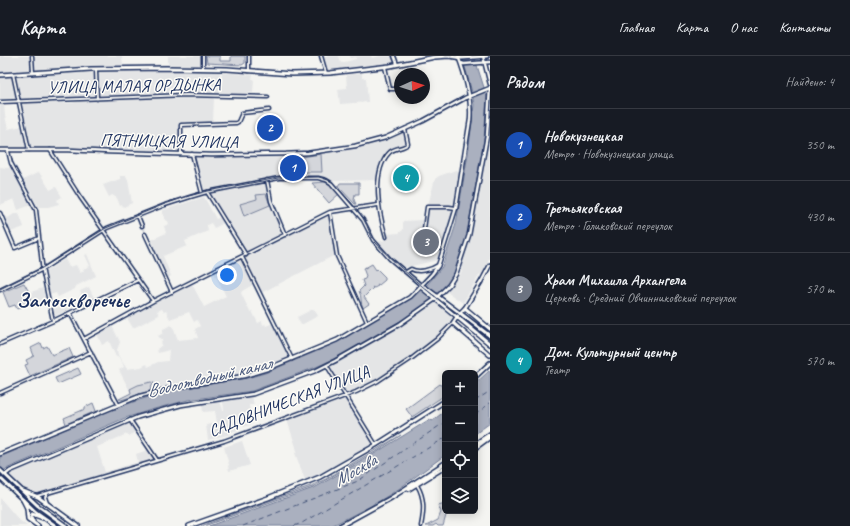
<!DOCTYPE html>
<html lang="ru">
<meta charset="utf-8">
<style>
:root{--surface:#171b24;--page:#20242c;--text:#f1f3f6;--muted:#9ea1a6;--line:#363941;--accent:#1a73e8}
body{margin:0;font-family:Caveat,sans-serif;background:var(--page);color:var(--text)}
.controls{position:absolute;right:12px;bottom:12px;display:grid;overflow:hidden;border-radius:6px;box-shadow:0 2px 10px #0003}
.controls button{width:36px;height:36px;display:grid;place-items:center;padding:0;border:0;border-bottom:1px solid var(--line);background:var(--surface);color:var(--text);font:20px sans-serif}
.compass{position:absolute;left:394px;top:12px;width:36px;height:36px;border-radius:50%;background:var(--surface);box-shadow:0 2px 10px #0003;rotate:87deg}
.you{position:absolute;left:227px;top:219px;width:14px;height:14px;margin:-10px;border:3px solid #fff;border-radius:50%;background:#1a73e8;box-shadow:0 0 0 6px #1a73e833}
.badge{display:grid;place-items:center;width:26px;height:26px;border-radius:50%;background:var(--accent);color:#fff;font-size:13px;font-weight:700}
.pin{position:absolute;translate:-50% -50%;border:2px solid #fff;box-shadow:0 1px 4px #0006}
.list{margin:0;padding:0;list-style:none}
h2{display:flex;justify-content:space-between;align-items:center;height:52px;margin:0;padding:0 16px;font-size:17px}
h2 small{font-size:13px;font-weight:400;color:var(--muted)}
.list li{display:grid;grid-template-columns:26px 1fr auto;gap:12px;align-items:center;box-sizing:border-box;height:72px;padding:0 16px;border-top:1px solid var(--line)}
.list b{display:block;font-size:15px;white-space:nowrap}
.list p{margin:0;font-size:13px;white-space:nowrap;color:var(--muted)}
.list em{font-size:13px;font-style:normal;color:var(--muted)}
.icon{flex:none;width:22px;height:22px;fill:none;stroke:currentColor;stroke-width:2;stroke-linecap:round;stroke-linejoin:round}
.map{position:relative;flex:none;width:490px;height:470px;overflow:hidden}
header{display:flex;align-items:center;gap:24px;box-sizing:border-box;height:56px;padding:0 20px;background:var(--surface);border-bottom:1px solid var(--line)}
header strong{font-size:19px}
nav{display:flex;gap:22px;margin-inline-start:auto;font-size:14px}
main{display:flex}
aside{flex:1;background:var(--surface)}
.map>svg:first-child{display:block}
</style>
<header>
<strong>Карта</strong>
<nav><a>Главная</a><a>Карта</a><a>О нас</a><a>Контакты</a></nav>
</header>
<main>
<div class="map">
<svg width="490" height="470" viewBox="0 0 490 470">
<rect width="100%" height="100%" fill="#f4f4f1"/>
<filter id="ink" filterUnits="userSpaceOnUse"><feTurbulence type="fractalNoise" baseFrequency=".025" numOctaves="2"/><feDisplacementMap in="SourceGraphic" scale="8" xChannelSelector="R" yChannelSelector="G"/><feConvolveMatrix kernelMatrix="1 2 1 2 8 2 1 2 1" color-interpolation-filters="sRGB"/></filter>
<g filter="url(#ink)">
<path fill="#e4e5e6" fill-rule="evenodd" d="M 0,0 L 31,0 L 32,14 L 0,16 Z
M 33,0 L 122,0 L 123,9 L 168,8 L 168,0 L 201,0 L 201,9 L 197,10 L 105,10 L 37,15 L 34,14 Z
M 322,0 L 339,0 L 341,7 L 356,3 L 356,1 L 350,2 L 350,0 L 371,0 L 372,2 L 380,0 L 393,0 L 394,7 L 328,15 Z
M 94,15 L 94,41 L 21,43 L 15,21 Z
M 220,15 L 219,38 L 171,37 L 99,41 L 98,40 L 98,15 Z
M 222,16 L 253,19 L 252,23 L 254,23 L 253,36 L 249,36 L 248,38 L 220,37 Z
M 362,17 L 362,22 L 366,22 L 368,46 L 340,48 L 338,33 L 347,32 L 346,19 Z
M 0,21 L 12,21 L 16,41 L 15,43 L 0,45 Z
M 171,41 L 214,41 L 213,66 L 183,66 L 179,68 L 179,96 L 108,95 L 66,92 L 31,93 L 30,92 L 22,47 L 52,45 L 52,47 L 73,47 L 76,45 Z
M 4,47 L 5,60 L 8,73 L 22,70 L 27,92 L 26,93 L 0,93 L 0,48 Z
M 490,55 L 490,200 L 482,219 L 480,218 L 463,247 L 447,236 L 461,217 L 462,212 L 460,210 L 465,198 L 473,170 L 488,80 Z
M 403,75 L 405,76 L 406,88 L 392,92 L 387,97 L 381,106 L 378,123 L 376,124 L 333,125 L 319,121 L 269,121 L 262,122 L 204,134 L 194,100 L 255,100 L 308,98 L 360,91 L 386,83 Z
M 0,111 L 7,112 L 10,111 L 31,149 L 18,154 L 14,143 L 0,149 Z
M 456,114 L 461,115 L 455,148 L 438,204 L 403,212 L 378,186 L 385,184 L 387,178 L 399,177 L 403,174 L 403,165 L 424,164 L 422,172 L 425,173 L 428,149 L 435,123 L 439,120 Z
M 39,116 L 50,134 L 56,131 L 62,141 L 57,144 L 59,148 L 48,151 L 38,151 L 23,124 Z
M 120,120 L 126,120 L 128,124 L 132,147 L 124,151 L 122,149 L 120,150 L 117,142 L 112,139 L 109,141 L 103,129 L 120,123 Z
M 266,127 L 269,146 L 283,178 L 246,197 L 211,138 Z
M 204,141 L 216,163 L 220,161 L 224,167 L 214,172 L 211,167 L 207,169 L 208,175 L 185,185 L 187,190 L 163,200 L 171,220 L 168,222 L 151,184 L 166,177 L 164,170 L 169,168 L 168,165 L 165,164 L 162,156 L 163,154 Z
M 19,157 L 24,171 L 11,176 L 5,161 L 7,161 L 8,162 L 14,158 Z
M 328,159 L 330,161 L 335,199 L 261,237 L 245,204 L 245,202 Z
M 87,198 L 96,220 L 76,230 L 75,233 L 58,241 L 56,237 L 50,239 L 45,216 L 65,203 L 69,211 L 76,209 L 80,217 L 84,215 L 83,213 L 90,210 L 85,199 Z
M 241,204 L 254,228 L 242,235 L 241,237 L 250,256 L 252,255 L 258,267 L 262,265 L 263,269 L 265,268 L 266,270 L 273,267 L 290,302 L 260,315 L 249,318 L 187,327 L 133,341 L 119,314 L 124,311 L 122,306 L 118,300 L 116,301 L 109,285 L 102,289 L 97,278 L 112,270 L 120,286 L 117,294 L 118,299 L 127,313 L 141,311 L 147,308 L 148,311 L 158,306 L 168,305 L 169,294 L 158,297 L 157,293 L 162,289 L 161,286 L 163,285 L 158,280 L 163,277 L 163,273 L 171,269 L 174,273 L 178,284 L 198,282 L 195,273 L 200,270 L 197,264 L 194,266 L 189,256 L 170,263 L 166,255 L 164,256 L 162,253 L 157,255 L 159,259 L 133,272 L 127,262 L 192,228 L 205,253 L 204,251 L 226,240 L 214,217 Z
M 89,231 L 94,242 L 55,260 L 53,253 L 78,243 L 81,238 L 80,235 Z
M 43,232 L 46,246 L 32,252 L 28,237 Z
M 435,246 L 437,246 L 453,258 L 452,262 L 444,274 L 422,293 L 395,313 L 366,330 L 354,336 L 347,337 L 330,310 L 400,270 Z
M 313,253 L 315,254 L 318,260 L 301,269 L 297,261 Z
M 252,341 L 254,349 L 249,349 L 252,368 L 244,371 L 242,368 L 237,370 L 238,374 L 231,376 L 231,378 L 208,384 L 206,369 L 217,367 L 215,355 L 203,356 L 202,348 L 220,345 L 223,354 L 224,354 L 223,345 Z
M 344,342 L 372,386 L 372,388 L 317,419 L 305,424 L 295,397 L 297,396 L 296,391 L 287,364 Z
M 129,367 L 149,395 L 153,402 L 153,404 L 79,425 L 59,432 L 58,428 L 58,432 L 34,438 L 27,436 L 10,419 L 12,415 ZM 135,376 L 148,394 L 136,398 L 138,406 L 105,416 L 97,391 L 127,378 L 129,380 Z
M 242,385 L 250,409 L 229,415 L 228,410 L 229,409 L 224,391 Z
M 0,442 L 19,464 L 27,470 L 0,470 Z"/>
<path fill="#d4d6db" stroke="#78829c" d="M 206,0 L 220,0 L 220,5 L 231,5 L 231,0 L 245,0 L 245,7 L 242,9 L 207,7 Z
M 321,98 L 322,116 L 304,116 L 302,101 Z
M 325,126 L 330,128 L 339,138 L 329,147 L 312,127 Z
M 340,127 L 359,127 L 359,138 L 355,138 L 354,144 L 356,148 L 355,148 L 338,130 Z
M 266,138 L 270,149 L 244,160 L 240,148 L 257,143 L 256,139 Z
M 372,208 L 376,214 L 377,213 L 385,221 L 385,224 L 379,229 L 377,228 L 378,230 L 374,232 L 372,231 L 373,232 L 364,241 L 369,248 L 363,252 C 360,245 362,241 359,235 L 364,230 L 362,224 L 365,223 L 366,220 L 363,212 L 366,211 L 365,212 Z
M 24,227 L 29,236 L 31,246 L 17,253 L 15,249 L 9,251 L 3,236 Z
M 41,287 L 43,292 L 47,290 L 52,299 L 69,292 L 73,301 L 30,320 L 25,309 L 28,308 L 26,304 L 34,300 L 31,292 Z
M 78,312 L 81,318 L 58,328 L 55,322 Z
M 151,326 L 154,327 L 151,331 L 150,335 L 121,344 L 119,343 L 131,337 L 130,333 L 138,329 Z
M 440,328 L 445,336 L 445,339 L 412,361 L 406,353 Z
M 93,347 L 96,355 L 66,368 L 64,362 L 85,353 L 85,351 Z
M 401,379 L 377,395 L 315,430 L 204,470 L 201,470 L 313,429 L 326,423 Z
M 445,447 L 445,455 L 449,455 L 447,456 L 443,470 L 438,470 L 436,468 L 433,470 L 426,470 L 438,464 L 441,456 L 438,449 Z"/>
<path fill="#aab0bf" stroke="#717c98" d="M 462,0 L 474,0 L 487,41 L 484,84 L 466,184 L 455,216 L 450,225 L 438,238 L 414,257 L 340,300 L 316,311 L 252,335 L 188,344 L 154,353 L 125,362 L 6,413 L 0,418 L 0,401 L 113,353 L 115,354 L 118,351 L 167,335 L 247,322 L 265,317 L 331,289 L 412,241 L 427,229 L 442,211 L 456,168 L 468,98 L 474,49 L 472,36 Z
M 490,314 L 490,367 L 475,378 L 475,328 Z
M 445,355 L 445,399 L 400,432 L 378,446 L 375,446 L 373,449 L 331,470 L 209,470 L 316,431 L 374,398 L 430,363 L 432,365 Z"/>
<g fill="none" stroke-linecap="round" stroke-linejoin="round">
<path stroke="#46567b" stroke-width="1" stroke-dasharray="5 4" stroke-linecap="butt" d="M 475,345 L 490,335
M 475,359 L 490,347
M 243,470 L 358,425 L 445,366
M 294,470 L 302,467 L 445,382"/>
<path stroke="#c9cdd4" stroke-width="2" stroke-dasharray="2 1" stroke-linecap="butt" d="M 142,170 L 145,178"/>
<g stroke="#1b2f5e" stroke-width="5">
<path id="minor" d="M 32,0 L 33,17
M 203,0 L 203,12
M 249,0 L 249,15
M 321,0 L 326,17
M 394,0 L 397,8
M 385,11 L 390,33 L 400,33
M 96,13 L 97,43
M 13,18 L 29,94
M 0,46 L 187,39 L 268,41
M 50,94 L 80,141 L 153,245
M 8,95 L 11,107 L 36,154 L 43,217 L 53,265
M 181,97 L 181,69 L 236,67 L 238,66 L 242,57 L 269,54
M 192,98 L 202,137
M 267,124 L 271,145 L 285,179
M 207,136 L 246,199
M 330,156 L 337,200 L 367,266
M 0,157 L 15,192 L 39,182
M 138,160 L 142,170
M 424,173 L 427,151 L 449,151 L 456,152
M 145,178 L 172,236
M 386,181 C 379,158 371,116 389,97 C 394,91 403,93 408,88 L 405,73
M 242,201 L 292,303
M 406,216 L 411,213 C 418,217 431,214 438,209
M 0,234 L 43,213 L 107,172 L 165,149 L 190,141 L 207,136 L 279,122 L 318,122 L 326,124 L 331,127 L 363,164 L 373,184 L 390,203 L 422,230
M 70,257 L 118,348
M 84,283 L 153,245 L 330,156 L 378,149
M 0,288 L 53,265 L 138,224
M 327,310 L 376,389
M 0,337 L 91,296
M 130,364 L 157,404
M 417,429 C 425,442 424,455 421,470
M 37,440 L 224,385 L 356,336 L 378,325 L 411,303 L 437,283 L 453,267
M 47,447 L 45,441 L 48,437"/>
</g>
<g stroke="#1b2f5e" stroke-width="5.5">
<path id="tertiary" d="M 483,0 L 490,28
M 461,7 L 464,8 L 490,6
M 0,94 L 69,94 L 109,96 L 212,99 L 286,98 L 308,97 L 355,90 L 385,82 L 423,65 L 465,42 L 490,32
M 422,230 L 425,231 L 460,257 L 457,261 L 423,233 Z
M 465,252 L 481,226 L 490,209
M 0,398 L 140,340 L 172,332 L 244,320 L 267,313 L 337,284 L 410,241 L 417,234 L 432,218 L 438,210 L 440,204 L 456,152 L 470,64 C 472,42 466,21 458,0
M 5,419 L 10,415 L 138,361 L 181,349 L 253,338 L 315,315 L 335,305 L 400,268 L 434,244 L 449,229 L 456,218 L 469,179 L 487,80 L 490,31"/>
</g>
<g stroke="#1b2f5e" stroke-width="6">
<path id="secondary" d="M 0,19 L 91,13 L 166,12 L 227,13 L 292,18 L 330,17 L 390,10 L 435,1 L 449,0 L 462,2 L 487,0
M 490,273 L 465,252 L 460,257 L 490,280
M 490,288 L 457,261 L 453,267 L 490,299
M 475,321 L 490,307
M 23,435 L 38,441 L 78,470
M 23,444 L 27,452 L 28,463 L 38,470
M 33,465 L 31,461 L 32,458 L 43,462
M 189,470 L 268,442 L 320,421 L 376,389 L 445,345"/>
</g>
<g stroke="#1b2f5e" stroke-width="6">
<path id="primary" d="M 475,388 L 490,378
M 475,392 L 490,381
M 0,414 L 37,449 L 66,470
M 0,422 L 36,456 L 56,470
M 409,433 L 445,411
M 340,470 L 391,442 L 445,407"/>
</g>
<use href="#minor" stroke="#fdfcf7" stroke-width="2"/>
<use href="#tertiary" stroke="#fdfcf7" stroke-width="2.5"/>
<use href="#secondary" stroke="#fdfcf7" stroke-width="3"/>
<use href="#primary" stroke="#fdfcf7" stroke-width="3"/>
<path stroke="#1b2f5e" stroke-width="1" d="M 0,233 L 42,212 L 106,172 L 165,148 L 189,140 L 208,135 L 278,122 L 319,121 L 328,124 L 332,126 C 343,138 356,150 364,164 C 368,171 370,179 375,186 C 408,223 451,252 490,283"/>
</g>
</g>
<g text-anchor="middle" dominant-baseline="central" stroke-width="3" stroke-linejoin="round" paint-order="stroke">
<g font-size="17" fill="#1b2f5e" stroke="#fdfcf7">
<text transform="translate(134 30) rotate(-1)">УЛИЦА МАЛАЯ ОРДЫНКА</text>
<text transform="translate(169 85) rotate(1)">ПЯТНИЦКАЯ УЛИЦА</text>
<text transform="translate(289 345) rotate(-21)">САДОВНИЧЕСКАЯ УЛИЦА</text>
</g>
<g font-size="18" font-style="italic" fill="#46567b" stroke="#fdfcf7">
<text transform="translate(209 321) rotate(-13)">Водоотводный канал</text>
<text transform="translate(355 414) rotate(-30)">Москва</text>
</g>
<g font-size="21" font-weight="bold" fill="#1b2f5e" stroke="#fdfcf7">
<text x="73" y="244">Замоскворечье</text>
</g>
</g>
</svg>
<div class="controls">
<button>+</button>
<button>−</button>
<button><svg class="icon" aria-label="locate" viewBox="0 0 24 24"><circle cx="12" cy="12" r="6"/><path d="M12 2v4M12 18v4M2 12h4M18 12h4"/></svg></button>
<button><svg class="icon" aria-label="layers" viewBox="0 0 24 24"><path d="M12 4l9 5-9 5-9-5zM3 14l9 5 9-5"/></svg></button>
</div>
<svg class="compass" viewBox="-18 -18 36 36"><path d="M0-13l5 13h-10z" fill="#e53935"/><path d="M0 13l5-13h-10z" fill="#9ea1a6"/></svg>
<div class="you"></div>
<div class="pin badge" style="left:293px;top:112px;background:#1a4fb4">1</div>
<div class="pin badge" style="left:270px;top:72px;background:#1a4fb4">2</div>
<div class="pin badge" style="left:426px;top:186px;background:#6b7280">3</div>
<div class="pin badge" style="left:406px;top:122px;background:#0f9aa8">4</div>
</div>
<aside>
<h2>Рядом<small>Найдено: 4</small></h2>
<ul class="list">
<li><span class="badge" style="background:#1a4fb4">1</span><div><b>Новокузнецкая</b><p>Метро · Новокузнецкая улица</p></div><em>350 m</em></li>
<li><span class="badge" style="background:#1a4fb4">2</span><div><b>Третьяковская</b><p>Метро · Голиковский переулок</p></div><em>430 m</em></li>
<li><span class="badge" style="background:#6b7280">3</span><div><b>Храм Михаила Архангела</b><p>Церковь · Средний Овчинниковский переулок</p></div><em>570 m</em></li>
<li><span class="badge" style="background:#0f9aa8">4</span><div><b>Дом. Культурный центр</b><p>Театр</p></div><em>570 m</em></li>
</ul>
</aside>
</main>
